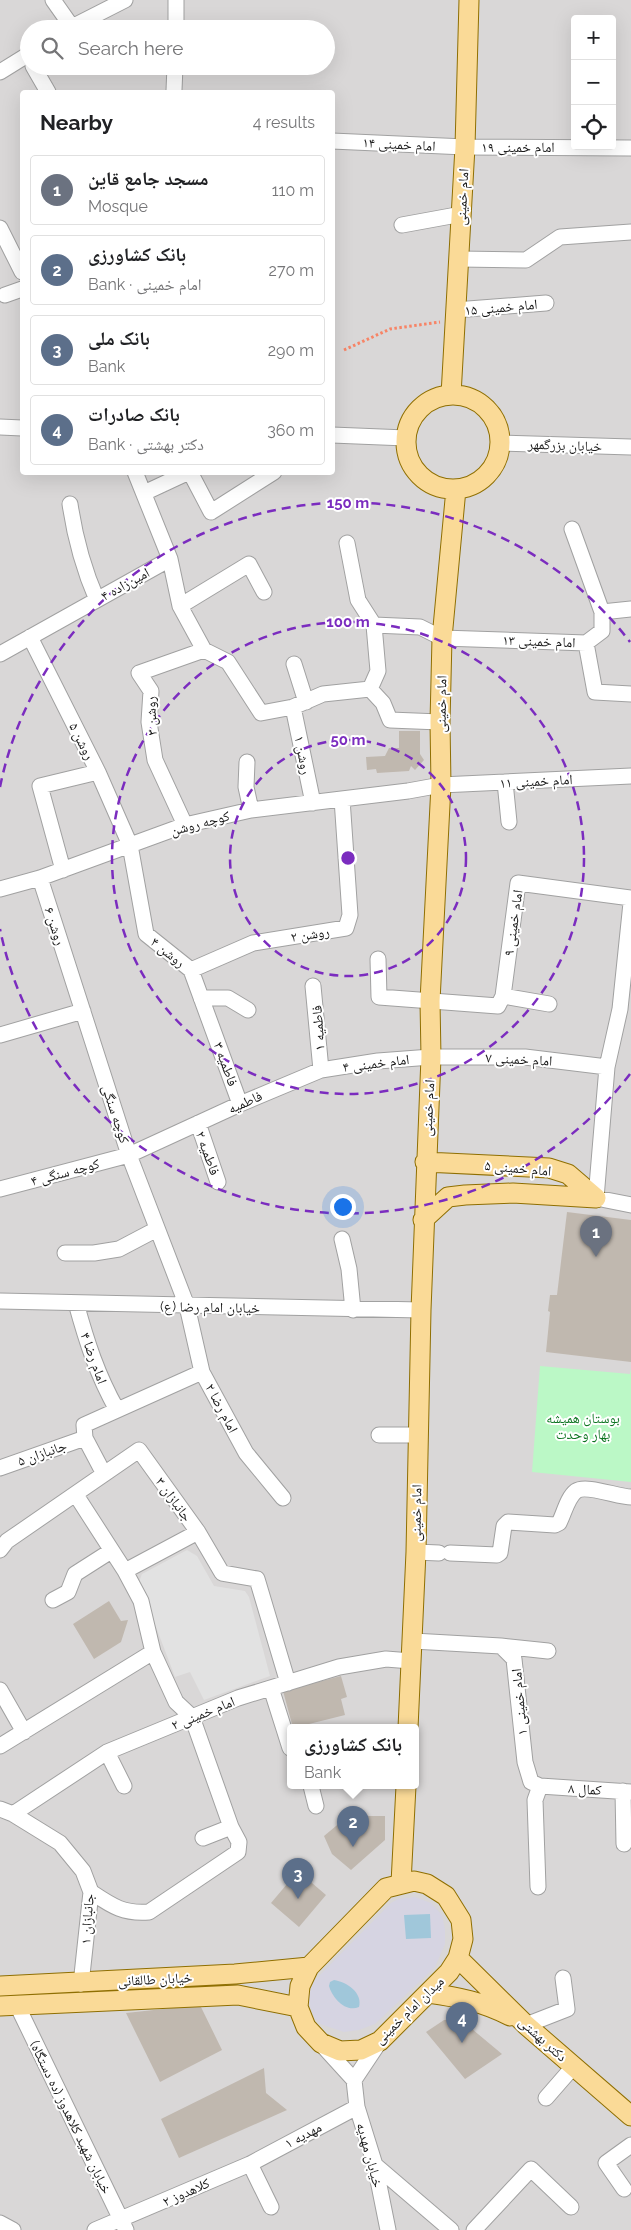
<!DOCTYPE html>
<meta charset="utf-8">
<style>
:root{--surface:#fff;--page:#f6f6f6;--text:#202124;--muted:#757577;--line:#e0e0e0;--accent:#c21803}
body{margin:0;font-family:Raleway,"Noto Naskh Arabic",sans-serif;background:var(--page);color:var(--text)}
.controls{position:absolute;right:15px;top:15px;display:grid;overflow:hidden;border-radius:5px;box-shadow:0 5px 20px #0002}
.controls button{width:45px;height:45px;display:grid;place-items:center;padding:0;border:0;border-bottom:1px solid var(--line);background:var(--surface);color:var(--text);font:25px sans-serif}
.you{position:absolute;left:342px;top:1206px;width:18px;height:18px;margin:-12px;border:4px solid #fff;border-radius:50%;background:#1a73e8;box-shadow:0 0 0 8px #1a73e833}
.badge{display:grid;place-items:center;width:32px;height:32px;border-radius:50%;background:var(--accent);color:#fff;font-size:16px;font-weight:700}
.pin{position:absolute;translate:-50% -41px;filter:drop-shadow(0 1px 2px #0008)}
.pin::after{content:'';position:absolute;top:26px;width:18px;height:15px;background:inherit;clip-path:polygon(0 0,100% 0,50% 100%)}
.popup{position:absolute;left:287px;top:1724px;width:132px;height:65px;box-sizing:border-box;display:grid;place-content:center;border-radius:5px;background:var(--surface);filter:drop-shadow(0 1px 4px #0005);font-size:16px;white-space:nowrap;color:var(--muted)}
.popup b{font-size:19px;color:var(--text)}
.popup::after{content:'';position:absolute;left:50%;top:100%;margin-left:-10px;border:10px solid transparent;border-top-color:var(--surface)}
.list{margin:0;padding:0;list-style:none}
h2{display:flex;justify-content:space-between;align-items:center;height:65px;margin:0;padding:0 20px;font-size:21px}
h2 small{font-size:16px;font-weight:400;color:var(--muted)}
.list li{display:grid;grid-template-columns:32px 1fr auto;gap:15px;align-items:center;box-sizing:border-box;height:70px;margin:0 10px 10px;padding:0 10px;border:1px solid var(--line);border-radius:5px}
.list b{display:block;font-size:19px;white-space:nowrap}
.list p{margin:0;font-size:16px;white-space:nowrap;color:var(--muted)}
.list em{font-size:16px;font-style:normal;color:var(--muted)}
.icon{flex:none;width:28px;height:28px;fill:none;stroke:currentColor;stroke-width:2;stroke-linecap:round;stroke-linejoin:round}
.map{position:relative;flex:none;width:631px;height:2230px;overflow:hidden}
.search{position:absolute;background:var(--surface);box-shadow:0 5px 20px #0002;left:20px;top:20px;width:315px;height:55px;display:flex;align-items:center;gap:12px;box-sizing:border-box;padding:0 18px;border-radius:28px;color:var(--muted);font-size:19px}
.panel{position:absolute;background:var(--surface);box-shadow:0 5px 20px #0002;left:20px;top:90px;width:315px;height:385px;border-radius:5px}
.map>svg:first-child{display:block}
</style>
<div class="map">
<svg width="631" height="2230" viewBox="0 0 631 2230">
<rect width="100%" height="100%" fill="#ece9e0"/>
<path fill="#d9d7d7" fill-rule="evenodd" d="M 0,0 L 631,0 L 631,2230 L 0,2230 ZM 575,19 L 612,19 L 612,146 L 575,146 ZM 29,29 L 326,29 L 326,66 L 29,66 ZM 22,92 L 332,92 L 332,472 L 22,472 ZM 290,1728 L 416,1728 L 416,1786 L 290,1786 Z"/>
<path fill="#bbf8c6" d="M 540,1366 L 630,1374 L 631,1369 L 631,1482 L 532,1472 Z"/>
<path fill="#e2e2e2" d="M 187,1550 L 197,1556 L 214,1586 L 245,1591 L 249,1597 L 270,1676 L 204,1700 L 190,1672 L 175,1677 L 139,1582 L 142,1574 Z"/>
<path fill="#d6d4e2" d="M 415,1897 L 431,1903 L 442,1915 L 445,1930 L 445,1944 L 435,1967 L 375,2024 L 359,2030 L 344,2032 L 320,2024 L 314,2017 L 308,2000 L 313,1982 L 391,1903 L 398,1899 Z"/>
<path fill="#a0c7da" d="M 430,1914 L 431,1938 L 406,1939 L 404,1915 Z
M 334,1980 C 347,1982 363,1993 359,2007 C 345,2013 332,1997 329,1986 L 330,1982 Z"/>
<path fill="#c0b8af" d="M 399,731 L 420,731 L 420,754 L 424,760 L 415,770 L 411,766 L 409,771 L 377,773 L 376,769 L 367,770 L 366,757 L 385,756 L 389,748 L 399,748 Z
M 567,1212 L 631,1220 L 631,1362 L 546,1352 L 550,1312 L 548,1311 L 550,1295 L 557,1295 Z
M 109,1601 L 121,1621 L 128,1620 L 121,1642 L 94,1659 L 73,1624 Z
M 341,1676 L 347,1697 L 341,1699 L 345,1715 L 293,1728 L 283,1691 Z
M 348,1816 L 385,1816 L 385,1840 L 351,1870 L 332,1854 L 324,1836 Z
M 298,1871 L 326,1895 L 299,1927 L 271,1903 Z
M 200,2005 L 222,2050 L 160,2082 L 126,2013 Z
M 460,2019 L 502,2054 L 465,2079 L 426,2032 L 444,2020 Z
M 264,2068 L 266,2093 L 287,2110 L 179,2158 L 161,2119 Z"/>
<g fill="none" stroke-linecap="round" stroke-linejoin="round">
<g stroke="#a1a1a1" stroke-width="17">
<path id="minor" d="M 53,0 L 72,27
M 68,29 L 125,0
M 176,29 L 176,0
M 33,66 L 48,92
M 0,72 L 29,54
M 174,90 L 175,66
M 332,141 L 465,147 L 631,148
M 402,225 L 462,214
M 0,228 L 22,272
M 459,259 L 526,260 L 560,237 L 631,232
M 5,295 L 22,289
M 455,310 L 546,303
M 0,427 L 22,428
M 332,435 L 406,438
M 500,443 L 631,447
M 190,472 L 211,512 L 274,472
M 144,493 L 189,472
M 70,504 C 75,538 83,568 97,600
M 572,529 L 602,612 L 602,631 L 586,643
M 170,559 L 180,606 L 204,650 L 228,662 L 261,713 L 293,707 L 323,694 L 370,689 L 378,671 L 374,625 L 358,600 L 347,543
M 180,606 L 249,564 L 264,592
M 602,612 L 631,609
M 374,625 L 420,627 L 442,638 L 586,643 L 595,692 L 631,694
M 30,637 L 98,772 L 130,845 L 146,934 L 191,970 L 240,1104
M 0,654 L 170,559 L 135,472
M 294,664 L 306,702
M 370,689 L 383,703 L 390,720 L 440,722
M 293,707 L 313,803
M 247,762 L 246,787 L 251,810
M 505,782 L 509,822
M 185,825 L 155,760 L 149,722 L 151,691 L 139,673 L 204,650
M 63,870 L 40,786 L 98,772
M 40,878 L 129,1155 L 187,1306 L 202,1372 L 246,1453 L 283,1498
M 0,889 L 40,878 L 185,825 L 251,810 L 408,791 L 441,785 L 631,776
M 631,903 L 620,1009 L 607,1067 L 596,1198 L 631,1205
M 378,959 L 379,997 L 498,1006 L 503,996 L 518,883 L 631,898
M 191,970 L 253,943 L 346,928 L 350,915 L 342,799
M 313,986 L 321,1070
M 503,996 L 549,1004
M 201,998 L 228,998 L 248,1010
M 0,1035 L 83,1011
M 198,1123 L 218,1182
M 0,1189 L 129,1155 L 240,1104 L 321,1070 L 378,1061 L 431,1057 L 525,1057 L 607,1067
M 342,1239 L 349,1269 L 353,1310
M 65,1253 L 94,1253 L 119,1249 L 157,1229
M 0,1301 L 421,1310
M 76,1303 C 87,1343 97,1374 117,1410
M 379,1435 L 417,1435
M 0,1468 L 85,1438
M 104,1474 L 85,1438 L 84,1425 L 202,1372
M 76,1495 L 125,1571 L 141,1601 L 153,1652 L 176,1702 L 192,1717 L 231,1827 L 239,1842 L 238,1852 L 149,1912 C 123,1914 112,1906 91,1892
M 0,1550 L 7,1541 L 139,1450 L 198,1532 L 222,1573 L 257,1579 L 288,1683
M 416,1552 L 439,1553
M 450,1553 L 497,1555 L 500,1553 L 504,1526 L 508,1522 L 555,1525 L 559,1523 C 564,1514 567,1498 576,1491 C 586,1484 618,1497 631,1497
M 125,1571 L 198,1532
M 53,1600 L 68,1592 L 75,1574 L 111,1551
M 413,1641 L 501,1646 L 514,1659 L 525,1762 L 531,1782 L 540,1786 L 631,1792
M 501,1646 L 548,1651
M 271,1688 L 290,1748
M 0,1690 L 24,1732
M 0,1746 L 153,1652
M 107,1752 L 124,1786
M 311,1786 L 316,1806
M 623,1791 L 624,1844
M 0,1809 L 13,1814 L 60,1843 L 83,1871 L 91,1892 L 81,1984
M 13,1814 L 107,1752 L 238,1698 L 339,1667 L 386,1659 L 411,1661
M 203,1838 L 231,1827
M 538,1887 L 535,1800 L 540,1786
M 17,2005 L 126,2230
M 526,2025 L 567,2009 L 563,1978
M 323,2046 L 354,2080
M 354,2080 L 357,2107 L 375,2165 L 388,2230
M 354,2080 L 380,2041
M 546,2098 L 573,2067
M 250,2164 L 271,2207
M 375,2165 L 451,2230
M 624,2189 L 606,2163 L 631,2145
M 0,2223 L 13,2230
M 95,2230 L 250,2164 L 357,2107
M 474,2230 L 531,2169 L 571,2207"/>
</g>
<g stroke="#8f6f02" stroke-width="21">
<path id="major" d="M 451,395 L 465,147 L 469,0
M406 442a47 47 0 1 1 94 0a47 47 0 1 1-94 0Z
M 425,1162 L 549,1168 L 568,1174 L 596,1198
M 423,1220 L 448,1197 L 465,1195 L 513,1193 L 596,1198
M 408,1728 L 416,1552 L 421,1310 L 431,1057 L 430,1001 L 441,785 L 440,722 L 442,638 L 456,489
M 414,1881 L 427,1884 L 446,1896 L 461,1920 L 463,1939 L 458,1958 L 449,1972 L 380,2041 L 361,2050 L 340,2051 L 321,2043 L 306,2027 L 298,2007 L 300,1986 L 309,1967 L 386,1888 Z
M 401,1883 L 406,1786
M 458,1958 L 526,2025 L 631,2116
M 0,1986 L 235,1974 L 309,1967
M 428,1993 C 457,1997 484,2002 510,2016
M 0,2006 L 238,1995 L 298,2007"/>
</g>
<path stroke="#f78466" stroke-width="3" stroke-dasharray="2.5 2.5" stroke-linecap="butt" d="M 344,350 L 390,329 L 440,322"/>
<use href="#minor" stroke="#fff" stroke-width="15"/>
<use href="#major" stroke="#fada97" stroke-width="19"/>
</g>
<g fill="none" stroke="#7b2cbf" stroke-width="2.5" stroke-dasharray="9 6">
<circle cx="348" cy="858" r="118"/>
<circle cx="348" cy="858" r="236"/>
<path d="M630 1074A355 355 0 0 1 0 929M0 787A355 355 0 0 1 630 642"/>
</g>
<g text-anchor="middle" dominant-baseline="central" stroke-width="4" stroke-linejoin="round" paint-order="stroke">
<g font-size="14" fill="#1a1a1a" stroke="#fff">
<text transform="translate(399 144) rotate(3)">امام خمینی ۱۴</text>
<text x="518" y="147">امام خمینی ۱۹</text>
<text transform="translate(462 197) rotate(-87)">امام خمینی</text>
<text transform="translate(501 307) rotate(-5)">امام خمینی ۱۵</text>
<text transform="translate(565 445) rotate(2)">خیابان بزرگمهر</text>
<text transform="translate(125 584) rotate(-29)">امین‌زاده ۴</text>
<text transform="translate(539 641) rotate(2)">امام خمینی ۱۳</text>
<text transform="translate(441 704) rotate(-89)">امام خمینی</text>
<text transform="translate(151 716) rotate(-93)">روشن ۳</text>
<text transform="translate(82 741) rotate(63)">روشن ۵</text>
<text transform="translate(303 755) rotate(79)">روشن ۱</text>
<text transform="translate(536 781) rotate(-3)">امام خمینی ۱۱</text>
<text transform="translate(200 823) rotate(-15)">کوچه روشن</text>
<text transform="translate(513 923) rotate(-82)">امام خمینی ۹</text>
<text transform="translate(55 926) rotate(72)">روشن ۶</text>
<text transform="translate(310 934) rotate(-9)">روشن ۲</text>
<text transform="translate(168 952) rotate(38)">روشن ۴</text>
<text transform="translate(318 1028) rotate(-94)">فاطمیه ۱</text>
<text transform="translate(519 1059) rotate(3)">امام خمینی ۷</text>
<text transform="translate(376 1063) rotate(-7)">امام خمینی ۴</text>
<text transform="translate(226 1064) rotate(70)">فاطمیه ۳</text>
<text transform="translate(245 1102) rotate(-24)">فاطمیه</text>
<text transform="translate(428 1108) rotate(-87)">امام خمینی</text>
<text transform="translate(116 1114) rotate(72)">کوچه سنگی</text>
<text transform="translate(208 1153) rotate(70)">فاطمیه ۲</text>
<text transform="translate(518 1168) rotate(5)">امام خمینی ۵</text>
<text transform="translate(65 1172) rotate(-15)">کوچه سنگی ۴</text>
<text transform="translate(210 1307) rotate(1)">خیابان امام رضا (ع)</text>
<text transform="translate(94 1358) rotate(70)">امام رضا ۴</text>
<text transform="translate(222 1408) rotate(62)">امام رضا ۲</text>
<text transform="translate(42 1453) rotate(-19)">جانبازان ۵</text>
<text transform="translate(174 1499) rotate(54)">جانبازان ۳</text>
<text transform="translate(416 1513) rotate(-89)">امام خمینی</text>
<text transform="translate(519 1702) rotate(-95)">امام خمینی ۱</text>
<text transform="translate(203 1713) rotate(-22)">امام خمینی ۲</text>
<text transform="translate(585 1789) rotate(3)">کمال ۸</text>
<text transform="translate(87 1919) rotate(-86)">جانبازان ۱</text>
<text transform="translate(155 1979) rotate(-3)">خیابان طالقانی</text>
<text transform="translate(409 2010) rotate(-44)">میدان امام خمینی</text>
<text transform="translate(543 2039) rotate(42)">دکتر بهشتی</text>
<text transform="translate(71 2117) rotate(64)">خیابان شهید کلاهدوز (ده دستگاه)</text>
<text transform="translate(303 2135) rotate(-28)">مهدیه ۱</text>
<text transform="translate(370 2155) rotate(75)">خیابان مهدیه</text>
<text transform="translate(186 2192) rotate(-24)">کلاهدوز ۲</text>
</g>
<g font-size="14" fill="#0c7420" stroke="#fff">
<text x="583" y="1418">بوستان همیشه<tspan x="583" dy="16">بهار وحدت</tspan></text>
</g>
</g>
<circle cx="348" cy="858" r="8" fill="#7b2cbf" stroke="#fff" stroke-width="2.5"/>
<g font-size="15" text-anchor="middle" font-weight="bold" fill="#7b2cbf" stroke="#fff" stroke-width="4" stroke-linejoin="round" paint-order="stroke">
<text x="348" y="508">150 m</text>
<text x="348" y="627">100 m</text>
<text x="348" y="745">50 m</text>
</g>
</svg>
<div class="controls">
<button>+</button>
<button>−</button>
<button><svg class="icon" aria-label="locate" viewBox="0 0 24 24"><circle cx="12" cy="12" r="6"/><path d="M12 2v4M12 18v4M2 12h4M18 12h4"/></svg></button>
</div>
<div class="you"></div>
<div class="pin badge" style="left:596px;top:1257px;background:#6b7280">1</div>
<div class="pin badge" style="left:353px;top:1847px;background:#5c6f8a">2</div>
<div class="popup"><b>بانک کشاورزی</b>Bank</div>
<div class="pin badge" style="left:298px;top:1899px;background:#5c6f8a">3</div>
<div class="pin badge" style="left:462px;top:2043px;background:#5c6f8a">4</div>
<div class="search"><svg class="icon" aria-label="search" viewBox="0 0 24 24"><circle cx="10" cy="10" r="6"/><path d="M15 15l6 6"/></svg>Search here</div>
<section class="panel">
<h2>Nearby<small>4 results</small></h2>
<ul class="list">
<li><span class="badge" style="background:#6b7280">1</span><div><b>مسجد جامع قاین</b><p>Mosque</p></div><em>110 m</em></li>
<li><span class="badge" style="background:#5c6f8a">2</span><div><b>بانک کشاورزی</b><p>Bank · امام خمینی</p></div><em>270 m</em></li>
<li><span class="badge" style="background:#5c6f8a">3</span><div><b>بانک ملی</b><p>Bank</p></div><em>290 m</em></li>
<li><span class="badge" style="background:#5c6f8a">4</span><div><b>بانک صادرات</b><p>Bank · دکتر بهشتی</p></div><em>360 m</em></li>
</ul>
</section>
</div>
